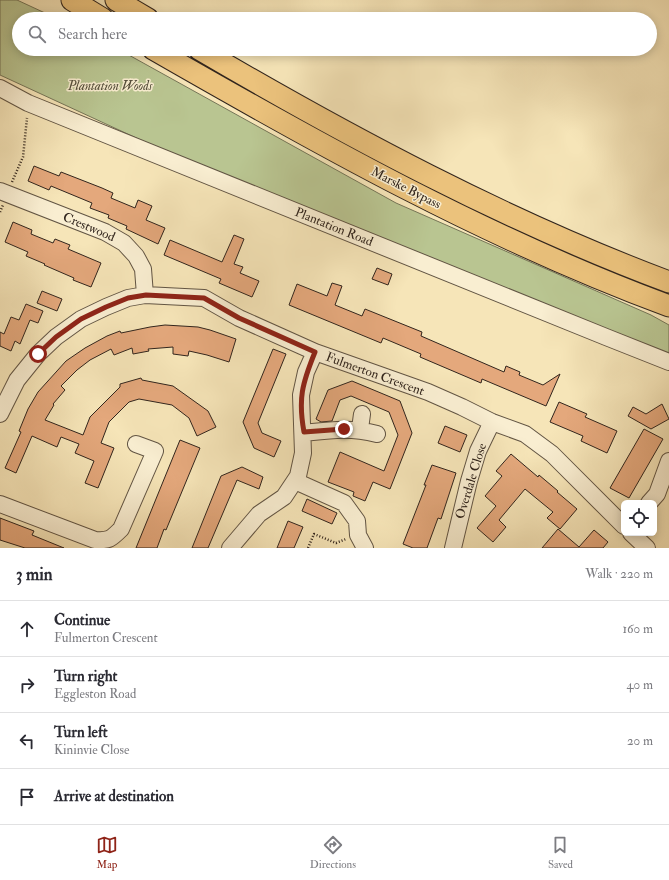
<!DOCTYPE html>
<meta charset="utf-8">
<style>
:root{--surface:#fff;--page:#f2f2f3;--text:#2b2b33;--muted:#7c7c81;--line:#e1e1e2;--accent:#8f2418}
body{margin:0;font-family:"IM FELL Double Pica",serif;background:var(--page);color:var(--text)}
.controls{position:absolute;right:12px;bottom:12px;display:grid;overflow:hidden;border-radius:6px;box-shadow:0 2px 10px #0003}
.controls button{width:36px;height:36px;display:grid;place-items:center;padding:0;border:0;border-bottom:1px solid var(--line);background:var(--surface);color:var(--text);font:20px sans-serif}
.stop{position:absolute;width:12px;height:12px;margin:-9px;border:3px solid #8f2418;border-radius:50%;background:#fff}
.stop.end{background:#8f2418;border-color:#fff;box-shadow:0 1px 4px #0008}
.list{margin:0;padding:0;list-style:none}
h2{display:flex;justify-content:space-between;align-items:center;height:52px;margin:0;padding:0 16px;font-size:17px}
h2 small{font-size:13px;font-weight:400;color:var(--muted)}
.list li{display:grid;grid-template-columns:26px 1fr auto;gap:12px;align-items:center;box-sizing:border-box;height:56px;padding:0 16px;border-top:1px solid var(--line)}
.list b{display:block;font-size:15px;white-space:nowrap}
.list p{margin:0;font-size:13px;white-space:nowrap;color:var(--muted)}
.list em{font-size:13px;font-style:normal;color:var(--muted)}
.icon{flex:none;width:22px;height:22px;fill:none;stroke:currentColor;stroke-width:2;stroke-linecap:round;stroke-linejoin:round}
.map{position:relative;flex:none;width:669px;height:548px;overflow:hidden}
.search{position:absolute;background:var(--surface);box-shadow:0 2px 10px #0003;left:12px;right:12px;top:12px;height:44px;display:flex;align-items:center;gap:10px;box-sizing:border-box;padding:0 14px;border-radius:22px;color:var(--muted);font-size:15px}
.sheet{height:276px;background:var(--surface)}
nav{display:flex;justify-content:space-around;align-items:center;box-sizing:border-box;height:56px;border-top:1px solid var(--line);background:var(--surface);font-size:11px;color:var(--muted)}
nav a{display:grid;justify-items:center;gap:2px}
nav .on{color:var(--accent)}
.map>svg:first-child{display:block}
</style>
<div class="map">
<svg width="669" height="548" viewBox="0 0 669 548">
<rect width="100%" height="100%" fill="#f6e5b8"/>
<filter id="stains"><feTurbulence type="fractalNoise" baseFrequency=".005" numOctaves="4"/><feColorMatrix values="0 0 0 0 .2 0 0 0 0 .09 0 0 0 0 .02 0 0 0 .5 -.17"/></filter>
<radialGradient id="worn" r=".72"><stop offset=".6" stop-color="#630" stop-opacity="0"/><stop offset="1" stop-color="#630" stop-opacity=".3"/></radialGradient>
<path fill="#b9c591" stroke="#757557" d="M 0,0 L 17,0 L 58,19 L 19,19 L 19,49 L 118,49 L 396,203 L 651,315 L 669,325 L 669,356 L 145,142 L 0,75 Z"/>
<path fill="#e4a87c" stroke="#31251d" d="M 34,166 L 59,176 L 61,172 L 102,188 L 113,193 L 111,198 L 135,208 L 138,200 L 152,206 L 146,220 L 165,228 L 158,244 L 126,229 L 127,226 L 108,218 L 109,215 L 90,208 L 92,203 L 51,186 L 49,190 L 28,181 Z
M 13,222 L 32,230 L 31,234 L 53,243 L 55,239 L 70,245 L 68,249 L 101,263 L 91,287 L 73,280 L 74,278 L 44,265 L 45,264 L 26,256 L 28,252 L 5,242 Z
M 234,235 L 244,239 L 234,264 L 243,267 L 240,273 L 259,281 L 252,297 L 219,283 L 221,279 L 164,255 L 170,240 L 222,262 Z
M 377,268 L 392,274 L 388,285 L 372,279 Z
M 332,283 L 342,286 L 335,305 L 362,316 L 365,309 L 422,332 L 421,336 L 504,372 L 506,366 L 520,372 L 519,375 L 543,385 L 560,374 L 546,406 L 482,379 L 481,383 L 420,357 L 421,354 L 383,338 L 381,343 L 289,305 L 297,284 L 327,296 Z
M 42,291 L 62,299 L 57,311 L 37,303 Z
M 26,304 L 43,311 L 38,323 L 30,320 L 20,344 L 15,341 L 11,351 L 0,346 L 0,332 L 4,334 L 11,317 L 19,320 Z
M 165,325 L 198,327 L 210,330 L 236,339 L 229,362 L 207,355 L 189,351 L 188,356 L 173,354 L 173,347 L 148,349 L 149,351 L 133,354 L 132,348 L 114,355 L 111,349 L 90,360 L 77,370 L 61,386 L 65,390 L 53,404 L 54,405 L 45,420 L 83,435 L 90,417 L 120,387 L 120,384 L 141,378 L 142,380 L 173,386 L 208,411 L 216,427 L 197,436 L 189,418 L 172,405 L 139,399 L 129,402 L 109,422 L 101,443 L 114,448 L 98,488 L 85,483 L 94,461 L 75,453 L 79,444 L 61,437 L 57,447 L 32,436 L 16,473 L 5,468 L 21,432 L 19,431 L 28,409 L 38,392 L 66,361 L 85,348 L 107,336 L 120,331 L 121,333 L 150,327 Z
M 273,349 L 286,354 L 258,423 L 262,433 L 281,441 L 274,457 L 254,448 L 243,422 Z
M 352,381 L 400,401 L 412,433 L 390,489 L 373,482 L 365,501 L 353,496 L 354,492 L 328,482 L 340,452 L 384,471 L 398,435 L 389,412 L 351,396 L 340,400 L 332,421 L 321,422 L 316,419 L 328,390 Z
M 559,402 L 587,414 L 585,417 L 617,431 L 607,453 L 581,441 L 583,436 L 550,422 Z
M 662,404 L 669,419 L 651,429 L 628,416 L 633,407 L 646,414 Z
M 445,426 L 467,435 L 460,452 L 438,443 Z
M 644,429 L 663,439 L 629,498 L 610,488 Z
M 180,440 L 200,448 L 166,530 L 164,529 L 157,548 L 136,548 Z
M 511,454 L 538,477 L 539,475 L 558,491 L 557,492 L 577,509 L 560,529 L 547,518 L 553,512 L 525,489 L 499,520 L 506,527 L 493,542 L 477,528 L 496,506 L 485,496 L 502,476 L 496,471 Z
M 432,465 L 456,473 L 441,519 L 438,518 L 427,548 L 413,548 L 403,544 L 426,485 L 424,485 Z
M 242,467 L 263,477 L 259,489 L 237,480 L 208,548 L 192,548 L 221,476 Z
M 307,499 L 337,513 L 332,524 L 302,511 Z
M 0,518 L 34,531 L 32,535 L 64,548 L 25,548 L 0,540 Z
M 288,521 L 303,527 L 294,548 L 277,548 Z
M 558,529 L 579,547 L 594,530 L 608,542 L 603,548 L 542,548 Z"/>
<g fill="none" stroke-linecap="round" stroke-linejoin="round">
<g stroke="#625544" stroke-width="18">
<path id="minor" d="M 0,88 L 28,103 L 606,337 L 669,362
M 0,191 L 105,232 L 124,243 L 136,256 L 143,269 L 145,295
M 0,414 L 17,380 L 38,354 L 56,337 L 81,319 L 106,307 L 128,298 L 145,295 L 204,298 L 239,318 L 315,352 L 428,392 L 462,407 L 492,422 L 525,434 L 552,454 L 624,526
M 360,429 L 362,414
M 304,433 C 331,430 350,427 377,434
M 295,481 L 344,503 L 357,521 L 358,535 L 365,548
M 649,503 L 657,494 L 669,461
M 0,504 L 95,540 C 109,541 111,539 121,529 L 155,451 L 136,444
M 631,533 L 647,548
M 230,548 L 259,514 L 284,497 L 298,476 L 303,453 L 301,395 L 306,372 L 315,352
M 453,548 L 469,481 L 478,451 L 492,422"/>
</g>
<g stroke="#31251d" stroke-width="23">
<path id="major" d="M 72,0 L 103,19
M 116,0 L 148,19
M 153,49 C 320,145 488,239 669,306
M 199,49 C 349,137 506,221 669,282"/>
</g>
<path stroke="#31251d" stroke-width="2.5" stroke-dasharray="1 2" stroke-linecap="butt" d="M 12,182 L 23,157 L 27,118
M 0,212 L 3,205
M 308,548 L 314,534 L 336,543 L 346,539"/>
<use href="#minor" stroke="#f9eed1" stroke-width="16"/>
<use href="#major" stroke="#ebc27c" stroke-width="21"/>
</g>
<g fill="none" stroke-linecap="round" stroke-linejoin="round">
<path stroke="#8f2418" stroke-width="5" d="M 38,354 L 56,337 L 81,319 L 106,307 L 128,298 L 146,295 L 204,298 L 239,318 L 315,352 C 302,384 298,399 304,432 L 344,429"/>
</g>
<g text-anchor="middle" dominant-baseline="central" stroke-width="3" stroke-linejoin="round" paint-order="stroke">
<g font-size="13" font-style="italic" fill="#534d3a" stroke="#f9eed1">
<text x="110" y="86">Plantation Woods</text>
</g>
<g font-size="13" fill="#31251d" stroke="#f9eed1">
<text transform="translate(406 188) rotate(27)">Marske Bypass</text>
<text transform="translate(89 227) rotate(23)">Crestwood</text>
<text transform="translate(334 227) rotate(22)">Plantation Road</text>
<text transform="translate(375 374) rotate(20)">Fulmerton Crescent</text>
<text transform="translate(471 481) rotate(-73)">Overdale Close</text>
</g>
</g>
<rect width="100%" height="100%" filter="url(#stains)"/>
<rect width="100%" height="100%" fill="url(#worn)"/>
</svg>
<div class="controls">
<button><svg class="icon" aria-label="locate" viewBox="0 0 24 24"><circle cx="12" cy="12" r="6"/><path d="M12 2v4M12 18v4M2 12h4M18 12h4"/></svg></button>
</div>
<div class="stop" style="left:38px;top:354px"></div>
<div class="stop end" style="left:344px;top:429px"></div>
<div class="search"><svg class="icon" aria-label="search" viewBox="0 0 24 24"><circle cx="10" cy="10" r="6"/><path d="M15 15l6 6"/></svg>Search here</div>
</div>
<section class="sheet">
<h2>3 min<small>Walk · 220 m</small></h2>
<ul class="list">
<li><svg class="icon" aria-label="ahead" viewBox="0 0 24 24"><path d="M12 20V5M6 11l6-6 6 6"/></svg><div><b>Continue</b><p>Fulmerton Crescent</p></div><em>160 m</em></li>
<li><svg class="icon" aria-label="right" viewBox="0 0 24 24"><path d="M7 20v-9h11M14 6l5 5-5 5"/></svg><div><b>Turn right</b><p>Eggleston Road</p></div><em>40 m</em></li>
<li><svg class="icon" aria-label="left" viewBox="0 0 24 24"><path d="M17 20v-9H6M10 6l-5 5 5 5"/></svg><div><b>Turn left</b><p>Kininvie Close</p></div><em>20 m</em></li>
<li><svg class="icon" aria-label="arrive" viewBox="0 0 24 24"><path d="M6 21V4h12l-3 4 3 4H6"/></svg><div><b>Arrive at destination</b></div></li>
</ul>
</section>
<nav>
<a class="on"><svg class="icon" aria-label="map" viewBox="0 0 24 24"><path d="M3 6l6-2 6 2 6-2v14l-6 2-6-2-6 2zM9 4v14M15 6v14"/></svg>Map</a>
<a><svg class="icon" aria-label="directions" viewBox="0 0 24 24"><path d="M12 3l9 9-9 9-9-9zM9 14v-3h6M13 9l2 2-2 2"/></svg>Directions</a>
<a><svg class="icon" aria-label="saved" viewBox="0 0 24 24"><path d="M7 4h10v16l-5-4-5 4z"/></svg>Saved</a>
</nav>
